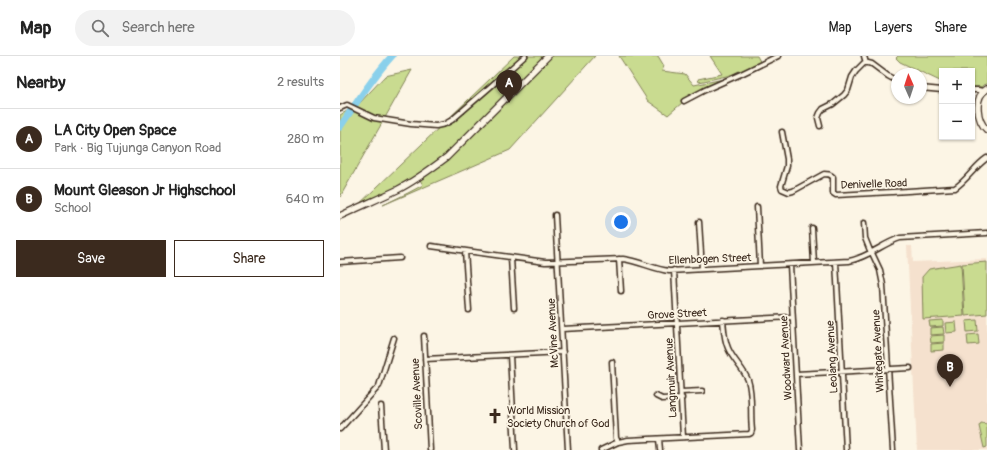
<!DOCTYPE html>
<meta charset="utf-8">
<style>
:root{--surface:#fff;--page:#f2f2f2;--text:#222;--muted:#767676;--line:#e0e0e0;--accent:#3b2a1e}
body{margin:0;font-family:Pangolin,sans-serif;background:var(--page);color:var(--text)}
.controls{position:absolute;right:12px;top:12px;display:grid;overflow:hidden;border-radius:0px;box-shadow:0 1px 3px #0004}
.controls button{width:36px;height:36px;display:grid;place-items:center;padding:0;border:0;border-bottom:1px solid var(--line);background:var(--surface);color:var(--text);font:20px sans-serif}
.compass{position:absolute;left:551px;top:12px;width:36px;height:36px;border-radius:50%;background:var(--surface);box-shadow:0 1px 3px #0004;rotate:357deg}
.you{position:absolute;left:281px;top:166px;width:14px;height:14px;margin:-10px;border:3px solid #fff;border-radius:50%;background:#1a73e8;box-shadow:0 0 0 6px #1a73e833}
.badge{display:grid;place-items:center;width:26px;height:26px;border-radius:50%;background:var(--accent);color:#fff;font-size:13px;font-weight:700}
.pin{position:absolute;translate:-50% -33px;filter:drop-shadow(0 1px 2px #0008)}
.pin::after{content:'';position:absolute;top:21px;width:14px;height:12px;background:inherit;clip-path:polygon(0 0,100% 0,50% 100%)}
.list{margin:0;padding:0;list-style:none}
h2{display:flex;justify-content:space-between;align-items:center;height:52px;margin:0;padding:0 16px;font-size:17px}
h2 small{font-size:13px;font-weight:400;color:var(--muted)}
.list li{display:grid;grid-template-columns:26px 1fr auto;gap:12px;align-items:center;box-sizing:border-box;height:60px;padding:0 16px;border-top:1px solid var(--line)}
.list b{display:block;font-size:15px;white-space:nowrap}
.list p{margin:0;font-size:13px;white-space:nowrap;color:var(--muted)}
.list em{font-size:13px;font-style:normal;color:var(--muted)}
.actions{display:flex;gap:8px;padding:12px 16px}
.actions a{flex:1;padding:9px 0;border:1px solid var(--accent);border-radius:0px;text-align:center;font-size:14px;color:var(--accent)}
.actions .main{background:var(--accent);color:#fff}
.icon{flex:none;width:22px;height:22px;fill:none;stroke:currentColor;stroke-width:2;stroke-linecap:round;stroke-linejoin:round}
.map{position:relative;flex:none;width:647px;height:394px;overflow:hidden}
header{display:flex;align-items:center;gap:24px;box-sizing:border-box;height:56px;padding:0 20px;background:var(--surface);border-bottom:1px solid var(--line)}
header strong{font-size:19px}
nav{display:flex;gap:22px;margin-inline-start:auto;font-size:14px}
.search{width:280px;height:36px;background:var(--page);display:flex;align-items:center;gap:10px;box-sizing:border-box;padding:0 14px;border-radius:22px;color:var(--muted);font-size:15px}
main{display:flex}
aside{flex:1;background:var(--surface)}
.map>svg:first-child{display:block}
</style>
<header>
<strong>Map</strong>
<div class="search"><svg class="icon" aria-label="search" viewBox="0 0 24 24"><circle cx="10" cy="10" r="6"/><path d="M15 15l6 6"/></svg>Search here</div>
<nav><a>Map</a><a>Layers</a><a>Share</a></nav>
</header>
<main>
<aside>
<h2>Nearby<small>2 results</small></h2>
<ul class="list">
<li><span class="badge">A</span><div><b>LA City Open Space</b><p>Park · Big Tujunga Canyon Road</p></div><em>280 m</em></li>
<li><span class="badge">B</span><div><b>Mount Gleason Jr Highschool</b><p>School</p></div><em>640 m</em></li>
</ul>
<div class="actions"><a class="main">Save</a><a>Share</a></div>
</aside>
<div class="map">
<svg width="647" height="394" viewBox="0 0 647 394">
<rect width="100%" height="100%" fill="#fcf5e5"/>
<filter id="ink" filterUnits="userSpaceOnUse"><feTurbulence type="fractalNoise" baseFrequency=".025" numOctaves="2"/><feDisplacementMap in="SourceGraphic" scale="8" xChannelSelector="R" yChannelSelector="G"/><feConvolveMatrix kernelMatrix="1 2 1 2 8 2 1 2 1" color-interpolation-filters="sRGB"/></filter>
<g filter="url(#ink)">
<path fill="#f5e1ce" d="M 567,190 L 572,190 L 573,206 L 647,203 L 647,394 L 577,394 Z"/>
<path fill="#c9db90" stroke="#828257" d="M 174,0 L 255,0 L 170,94 L 43,149 L 68,137 L 83,129 L 79,122 L 13,154 Z
M 279,0 L 318,0 L 324,10 L 322,15 L 345,18 L 354,29 L 389,22 L 400,18 L 399,15 L 391,19 L 359,26 L 358,23 L 382,18 L 370,0 L 417,0 L 422,9 L 396,23 L 367,33 L 343,46 L 328,59 L 308,45 Z
M 558,0 L 647,0 L 647,28 L 643,29 L 642,31 L 632,31 L 632,15 L 602,15 L 602,26 L 560,6 L 556,2 Z
M 72,14 L 0,141 L 0,59 L 7,55 L 14,55 L 16,51 L 45,20 Z
M 647,206 L 647,258 L 625,260 L 622,208 Z
M 621,208 L 624,260 L 583,263 L 582,221 L 589,213 Z
M 603,264 L 603,270 L 590,271 L 589,265 Z
M 637,264 L 638,275 L 627,276 L 626,265 Z
M 616,266 L 617,276 L 606,277 L 605,267 Z
M 603,271 L 604,278 L 590,279 L 590,272 Z
M 638,278 L 639,288 L 628,289 L 627,279 Z
M 604,279 L 604,286 L 591,287 L 590,280 Z
M 604,287 L 604,294 L 591,295 L 591,288 Z
M 641,367 L 647,368 L 647,391 L 644,392 L 639,370 Z"/>
<g fill="none" stroke-linecap="round" stroke-linejoin="round">
<path stroke="#8ad0eb" stroke-width="7" d="M 0,71 C 17,46 31,23 52,0"/>
<g stroke="#3b2a1e" stroke-width="7">
<path id="minor" d="M 524,0 L 526,7
M 581,32 L 602,34
M 632,34 L 638,34 L 643,35
M 344,45 L 365,34 L 401,18 L 438,0
M 0,52 L 7,49 L 34,62 L 71,68 L 96,70 L 105,68 L 112,64 L 150,31 L 185,0
M 480,70 L 478,62 L 480,57 L 483,53 L 493,48 L 504,39 L 508,34 L 512,21 L 516,15 L 524,7 L 528,7 L 532,8 L 548,20 L 557,25
M 442,76 L 447,103 L 447,110 L 441,130 L 442,133 L 449,136 L 453,135 L 484,118 C 488,118 490,118 493,121 L 493,137 L 496,139 L 552,136 L 615,132 C 627,124 635,110 647,102
M 417,151 L 420,210
M 215,159 L 228,394
M 359,166 L 362,213
M 524,167 L 525,182 L 531,197
M 472,172 L 474,207
M 91,190 L 205,206 L 283,203 C 299,205 313,213 329,215 L 509,205 C 529,201 542,188 560,182 L 647,177
M 125,195 L 129,254
M 532,197 L 540,214 L 543,229 L 553,394
M 171,202 L 174,252
M 279,203 L 281,235
M 0,206 L 60,202
M 496,206 L 506,394
M 450,209 L 460,394
M 334,214 L 343,381
M 222,273 L 452,261
M 84,280 L 90,394
M 170,299 L 175,394
M 85,303 L 223,296
M 272,306 L 276,382 L 278,386
M 456,318 L 570,312
M 341,336 L 362,335
M 316,340 L 322,343 L 342,342
M 41,350 L 44,394
M 0,373 L 39,330 L 54,282
M 319,383 L 320,394
M 261,394 L 278,386 L 288,384 L 409,378 L 411,377 L 412,374 C 410,357 413,339 408,324 C 403,312 393,304 388,292 C 384,283 384,274 383,264"/>
</g>
<g stroke="#3b2a1e" stroke-width="8">
<path id="tertiary" d="M 647,33 C 633,41 637,65 647,74
M 0,160 C 19,151 38,143 57,134 C 75,125 91,113 107,101 L 208,0"/>
</g>
<use href="#minor" stroke="#fcf5e5" stroke-width="4"/>
<use href="#tertiary" stroke="#fcf5e5" stroke-width="5.5"/>
</g>
</g>
<defs>
<g id="church-bare" transform="scale(1.2)"><path d="M-1.2-6h2.4v3.5h3.3v2.4h-3.3V6h-2.4V-.1h-3.3v-2.4h3.3Z" fill="#3b2a1e" stroke="#fcf5e5" stroke-width="2.5" paint-order="stroke"/></g>
</defs>
<g fill-rule="evenodd">
<use href="#church-bare" x="155" y="360"/>
</g>
<g text-anchor="middle" dominant-baseline="central" stroke-width="3.5" stroke-linejoin="round" paint-order="stroke">
<g font-size="11" fill="#3b2a1e" stroke="#fcf5e5">
<text transform="translate(534 128) rotate(-2)">Denivelle Road</text>
<text transform="translate(370 203) rotate(-2)">Ellenbogen Street</text>
<text transform="translate(337 258) rotate(-3)">Grove Street</text>
<text transform="translate(213 277) rotate(-93)">McVine Avenue</text>
<text transform="translate(538 295) rotate(-93)">Whitegate Avenue</text>
<text transform="translate(492 301) rotate(-93)">Leolang Avenue</text>
<text transform="translate(446 302) rotate(-93)">Woodward Avenue</text>
<text transform="translate(331 322) rotate(-93)">Langmuir Avenue</text>
<text transform="translate(77 338) rotate(-93)">Scoville Avenue</text>
</g>
<g font-size="11" fill="#3b2a1e" stroke="#fcf5e5" text-anchor="start">
<text x="167" y="354">World Mission<tspan x="167" dy="13">Society Church of God</tspan></text>
</g>
</g>
</svg>
<div class="controls">
<button>+</button>
<button>−</button>
</div>
<svg class="compass" viewBox="-18 -18 36 36"><path d="M0-13l5 13h-10z" fill="#e53935"/><path d="M0 13l5-13h-10z" fill="#767676"/></svg>
<div class="you"></div>
<div class="pin badge" style="left:169px;top:47px">A</div>
<div class="pin badge" style="left:610px;top:331px">B</div>
</div>
</main>
